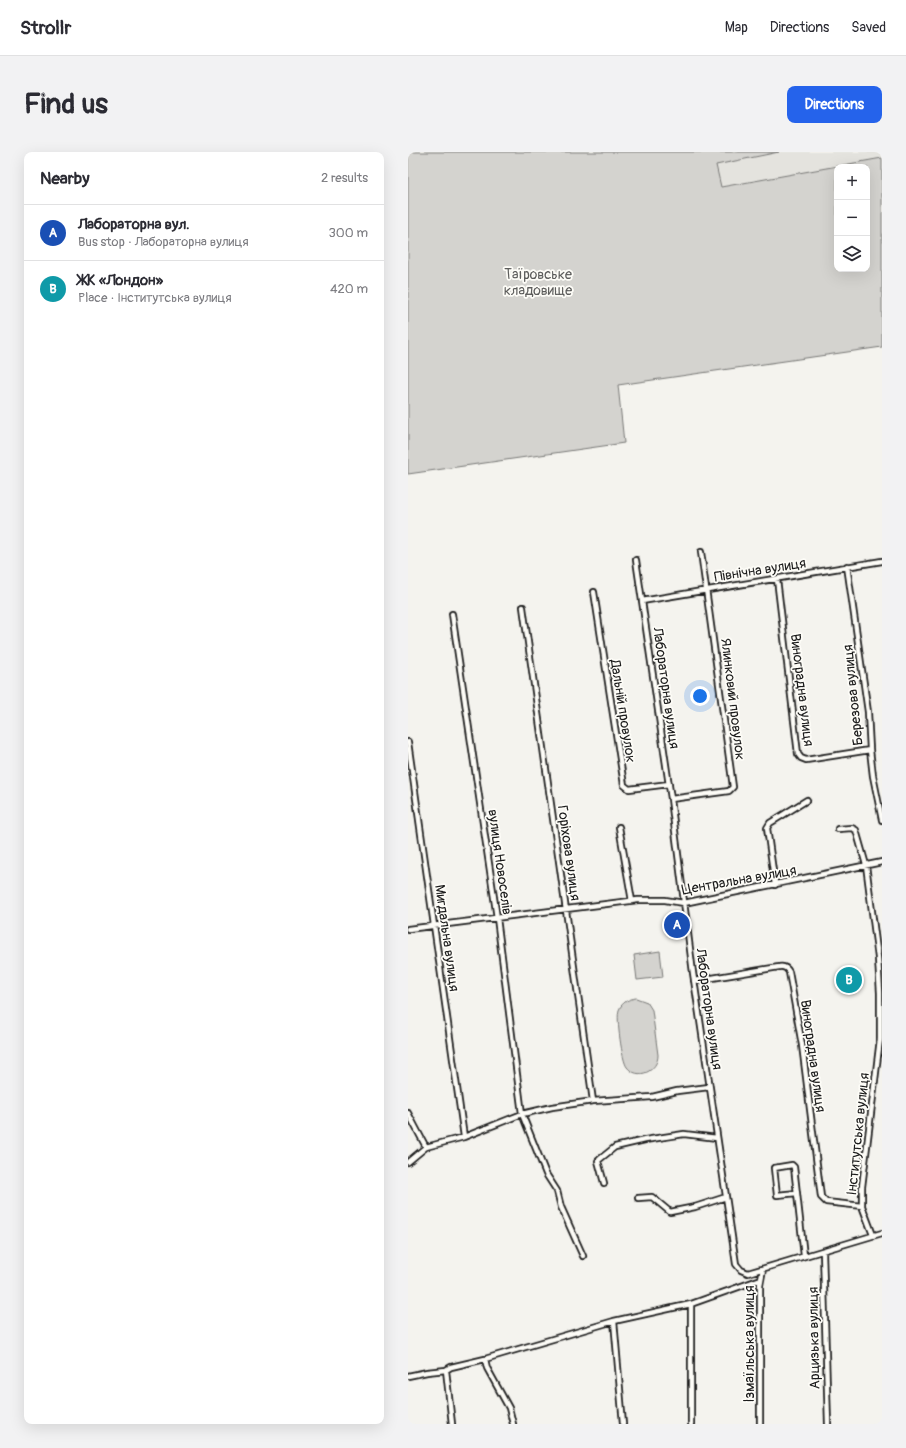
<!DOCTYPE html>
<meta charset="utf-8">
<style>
:root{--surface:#fff;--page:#f2f2f3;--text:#2b2b33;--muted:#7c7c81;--line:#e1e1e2;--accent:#2563eb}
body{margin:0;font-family:Pangolin,sans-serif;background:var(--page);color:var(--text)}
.controls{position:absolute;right:12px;top:12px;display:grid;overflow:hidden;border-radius:8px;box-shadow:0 4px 16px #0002}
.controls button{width:36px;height:36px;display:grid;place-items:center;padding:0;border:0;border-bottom:1px solid var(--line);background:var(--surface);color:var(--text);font:20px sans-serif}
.you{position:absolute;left:292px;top:544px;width:14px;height:14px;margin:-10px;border:3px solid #fff;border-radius:50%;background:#1a73e8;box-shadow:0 0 0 6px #1a73e833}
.badge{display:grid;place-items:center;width:26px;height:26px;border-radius:50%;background:var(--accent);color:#fff;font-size:13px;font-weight:700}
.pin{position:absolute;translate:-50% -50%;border:2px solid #fff;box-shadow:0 1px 4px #0006}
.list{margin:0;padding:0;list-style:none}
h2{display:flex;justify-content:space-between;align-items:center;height:52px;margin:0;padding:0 16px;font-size:17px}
h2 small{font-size:13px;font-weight:400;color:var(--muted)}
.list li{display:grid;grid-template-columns:26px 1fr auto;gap:12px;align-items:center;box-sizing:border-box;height:56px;padding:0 16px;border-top:1px solid var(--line)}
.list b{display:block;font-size:15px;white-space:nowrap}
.list p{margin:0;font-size:13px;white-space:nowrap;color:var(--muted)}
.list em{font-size:13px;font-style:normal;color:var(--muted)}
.icon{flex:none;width:22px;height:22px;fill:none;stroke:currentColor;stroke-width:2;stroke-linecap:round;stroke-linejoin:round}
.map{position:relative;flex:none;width:474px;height:1272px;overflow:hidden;border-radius:8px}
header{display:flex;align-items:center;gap:24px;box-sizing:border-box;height:56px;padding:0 20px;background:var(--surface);border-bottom:1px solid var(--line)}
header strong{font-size:19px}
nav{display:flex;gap:22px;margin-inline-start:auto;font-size:14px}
.intro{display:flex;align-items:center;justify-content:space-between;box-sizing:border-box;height:96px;padding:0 24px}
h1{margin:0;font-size:28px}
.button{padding:10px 18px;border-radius:8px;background:var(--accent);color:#fff;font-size:14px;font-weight:700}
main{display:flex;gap:24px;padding:0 24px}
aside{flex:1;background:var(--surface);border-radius:8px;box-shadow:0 4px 16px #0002}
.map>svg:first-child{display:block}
</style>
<header>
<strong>Strollr</strong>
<nav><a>Map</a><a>Directions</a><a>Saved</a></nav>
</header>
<div class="intro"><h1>Find us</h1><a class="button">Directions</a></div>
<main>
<aside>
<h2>Nearby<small>2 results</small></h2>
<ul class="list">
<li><span class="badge" style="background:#1a4fb4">A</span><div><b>Лабораторна вул.</b><p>Bus stop · Лабораторна вулиця</p></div><em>300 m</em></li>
<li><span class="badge" style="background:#0f9aa8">B</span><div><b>ЖК «Лондон»</b><p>Place · Інститутська вулиця</p></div><em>420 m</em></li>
</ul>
</aside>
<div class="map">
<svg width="474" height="1272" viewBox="0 0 474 1272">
<rect width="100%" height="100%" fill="#f4f3ee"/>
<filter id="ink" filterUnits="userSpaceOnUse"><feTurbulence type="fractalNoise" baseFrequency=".025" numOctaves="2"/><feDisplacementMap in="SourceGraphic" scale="8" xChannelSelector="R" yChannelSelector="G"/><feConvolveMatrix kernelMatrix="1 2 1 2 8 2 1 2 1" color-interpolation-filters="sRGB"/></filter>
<g filter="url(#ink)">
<path fill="#e4e3de" d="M 373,0 L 474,0 L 474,6 L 312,35 L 308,13 Z"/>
<path fill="#d4d3cf" stroke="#787876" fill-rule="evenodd" d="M 0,0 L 371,0 L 308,13 L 313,35 L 474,6 L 474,195 L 210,233 L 216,291 L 0,322 ZM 429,15 L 459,15 L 459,117 L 429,117 Z
M 252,799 L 255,825 L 229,828 L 226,803 Z
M 228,846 L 239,850 L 244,858 L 250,903 C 250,919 230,929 219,915 C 214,909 208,866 211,858 C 214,850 221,847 228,846 Z"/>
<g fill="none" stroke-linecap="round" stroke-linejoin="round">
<g stroke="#1c1c1c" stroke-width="8">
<path id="minor" d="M 228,408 L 263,647 L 285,821 L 328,1112 L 333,1118 L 340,1121 L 474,1081
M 439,414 L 460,560 L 462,598 L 465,624 L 474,668
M 369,427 L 390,602 L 393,606 L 398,608 L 462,598
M 186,440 L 216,633 L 221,637 L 261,632
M 234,449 L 474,409
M 115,455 L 185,949
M 44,462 L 89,766 L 114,962 L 138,1022 L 149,1039 L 153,1055 L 175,1104
M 0,590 L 56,985
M 263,647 L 321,639 L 325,635 L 293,400
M 211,675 L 224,749
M 430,677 L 444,676 L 448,678 L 458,713 L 470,806 L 472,841 L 472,887 L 454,1035 L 454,1054 L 465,1083
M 367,733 L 359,676 L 362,671 L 399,648
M 0,777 L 230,748 L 257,748 L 276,751 L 474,710
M 286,829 L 371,815 C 376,814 379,816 381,820 L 394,893 L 413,1045 L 418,1050 L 454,1054
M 0,961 L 18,995
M 0,1010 L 18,995 L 56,985 L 114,962 L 144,955 L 185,949 L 244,945 L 269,939 L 301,935
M 196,1031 L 190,1009 L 192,1007 L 207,995 L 237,988 L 276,982 L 309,986
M 389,1041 L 369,1043 L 366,1016 L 384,1013 L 386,1015 L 396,1104
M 230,1046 L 244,1045 L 262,1060 L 287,1055 L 318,1045
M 415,1099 L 420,1272
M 77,1207 L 79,1216 L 101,1256 L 105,1272
M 0,1224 L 19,1220 L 38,1218
M 44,1272 L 38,1218 L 43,1215 L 77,1207 L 206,1169
M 215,1272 L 206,1169 L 283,1152
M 283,1272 L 283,1152 L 353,1127
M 352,1272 L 352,1133 L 355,1117"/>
</g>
<use href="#minor" stroke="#fdfcf7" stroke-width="4.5"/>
</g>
</g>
<g text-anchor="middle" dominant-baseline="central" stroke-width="3.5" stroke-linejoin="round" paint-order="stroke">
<g font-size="14" fill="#5c5c5b" stroke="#fdfcf7">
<text x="130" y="122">Таїровське<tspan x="130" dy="16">кладовище</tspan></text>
</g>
<g font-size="14" fill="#1c1c1c" stroke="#fdfcf7">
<text transform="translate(352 418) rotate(-9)">Північна вулиця</text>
<text transform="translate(258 536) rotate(82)">Лабораторна вулиця</text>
<text transform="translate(394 538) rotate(83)">Виноградна вулиця</text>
<text transform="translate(445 543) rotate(-96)">Березова вулиця</text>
<text transform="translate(325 547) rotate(83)">Ялинковий провулок</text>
<text transform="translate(215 559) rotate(81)">Дальній провулок</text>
<text transform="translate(161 701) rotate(82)">Горіхова вулиця</text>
<text transform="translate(92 710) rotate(82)">вулиця Новоселів</text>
<text transform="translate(331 728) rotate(-10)">Центральна вулиця</text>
<text transform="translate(39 786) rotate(82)">Мигдальна вулиця</text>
<text transform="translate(301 857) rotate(82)">Лабораторна вулиця</text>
<text transform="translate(405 904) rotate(82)">Виноградна вулиця</text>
<text transform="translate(450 982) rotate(-84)">Інститутська вулиця</text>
<text transform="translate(406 1186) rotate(-91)">Арцизька вулиця</text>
<text transform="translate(341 1192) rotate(-90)">Ізмаїльська вулиця</text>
</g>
</g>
</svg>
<div class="controls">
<button>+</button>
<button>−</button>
<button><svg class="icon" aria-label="layers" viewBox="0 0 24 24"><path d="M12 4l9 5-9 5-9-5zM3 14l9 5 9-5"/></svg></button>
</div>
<div class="you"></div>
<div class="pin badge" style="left:269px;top:773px;background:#1a4fb4">A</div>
<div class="pin badge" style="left:441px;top:828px;background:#0f9aa8">B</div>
</div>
</main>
